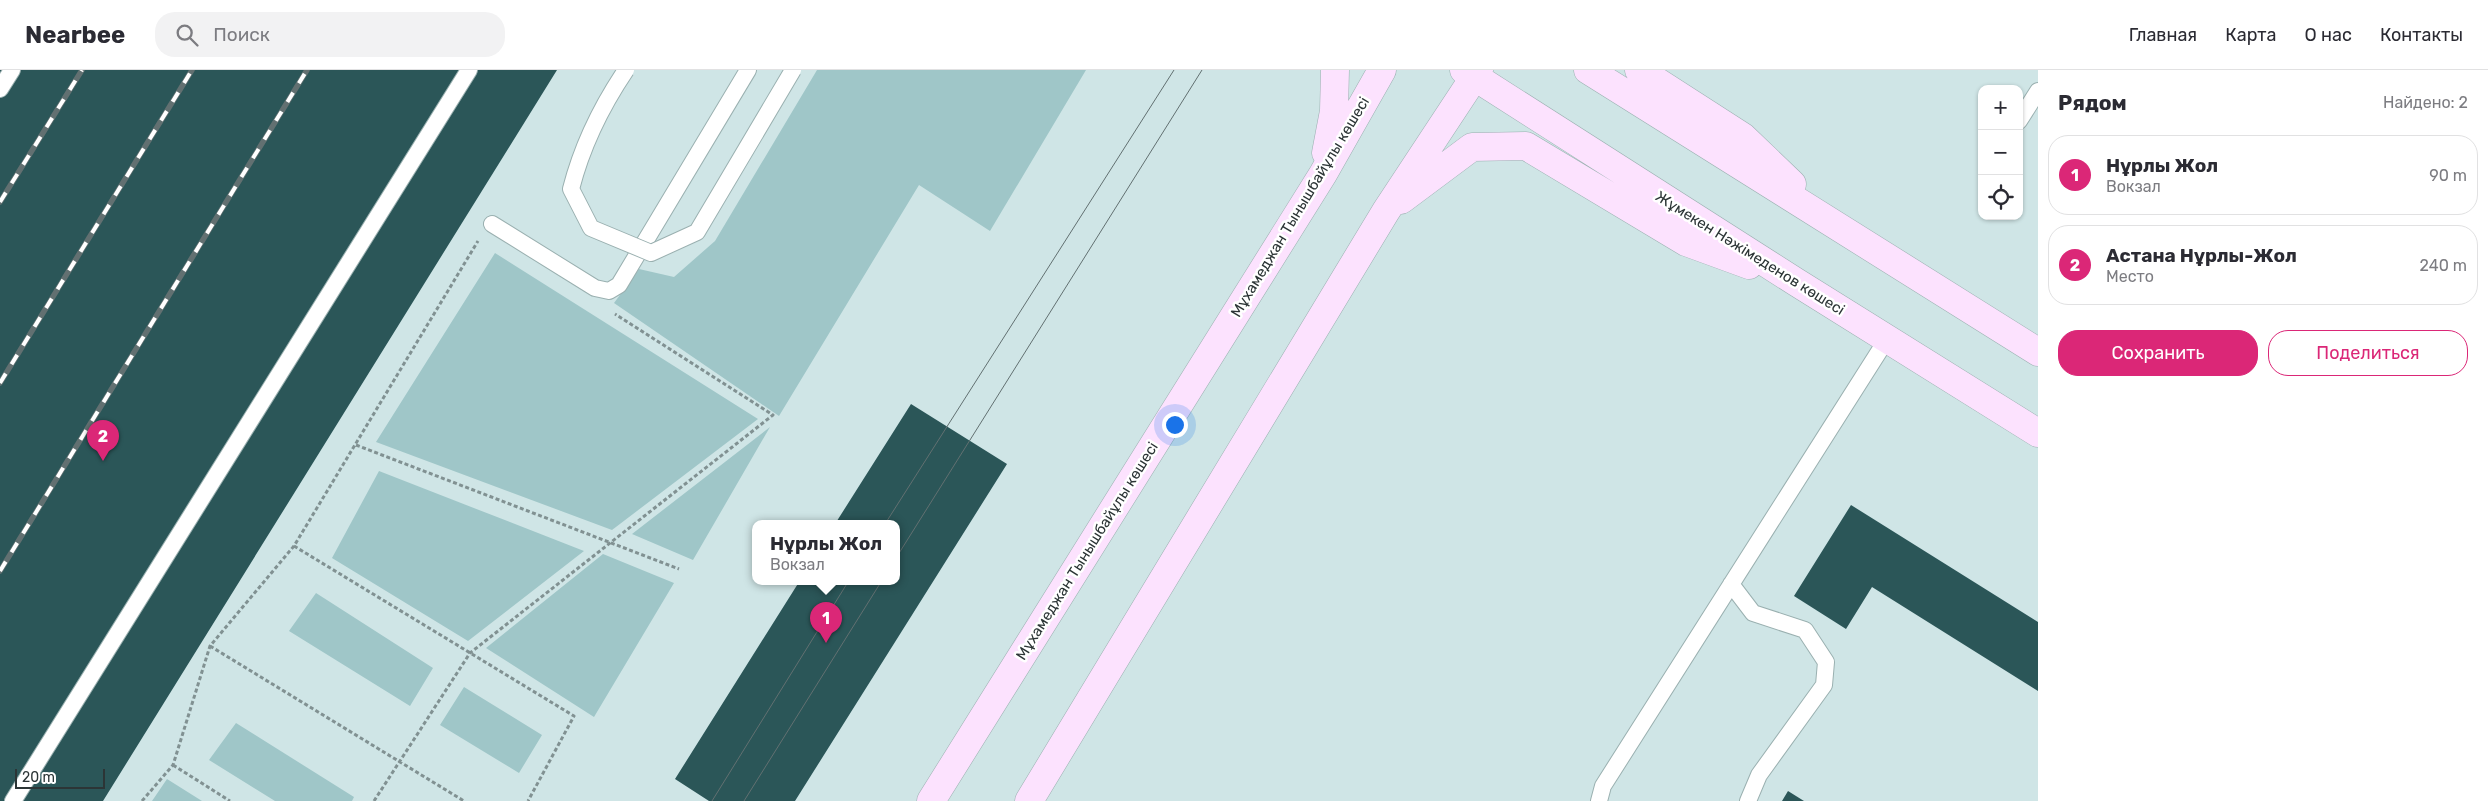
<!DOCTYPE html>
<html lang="ru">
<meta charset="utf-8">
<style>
:root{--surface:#fff;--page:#f2f2f3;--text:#2b2b33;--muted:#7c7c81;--line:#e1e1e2;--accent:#db2777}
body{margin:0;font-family:Rubik,sans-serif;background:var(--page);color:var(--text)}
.controls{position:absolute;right:15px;top:15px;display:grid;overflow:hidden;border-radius:10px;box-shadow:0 1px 4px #0004}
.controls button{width:45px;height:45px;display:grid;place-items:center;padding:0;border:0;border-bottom:1px solid var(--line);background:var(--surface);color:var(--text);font:25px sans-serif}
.scale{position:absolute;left:15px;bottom:12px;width:90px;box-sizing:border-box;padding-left:5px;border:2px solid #2c3536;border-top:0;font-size:14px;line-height:18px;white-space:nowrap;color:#2c3536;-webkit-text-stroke:4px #fff;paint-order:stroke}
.you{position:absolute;left:1174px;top:354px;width:18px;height:18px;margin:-12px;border:4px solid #fff;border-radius:50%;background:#1a73e8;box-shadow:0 0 0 8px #1a73e833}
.badge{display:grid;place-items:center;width:32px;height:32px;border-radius:50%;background:var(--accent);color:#fff;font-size:16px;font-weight:700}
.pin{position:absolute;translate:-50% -41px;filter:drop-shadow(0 1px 2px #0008)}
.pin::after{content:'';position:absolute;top:26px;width:18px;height:15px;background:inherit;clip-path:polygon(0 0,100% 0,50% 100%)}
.popup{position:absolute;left:752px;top:450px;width:148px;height:65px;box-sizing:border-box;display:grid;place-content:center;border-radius:10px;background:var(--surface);filter:drop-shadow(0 1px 4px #0005);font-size:16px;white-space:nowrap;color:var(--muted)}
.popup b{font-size:19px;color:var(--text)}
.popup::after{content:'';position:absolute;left:50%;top:100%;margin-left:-10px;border:10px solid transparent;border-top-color:var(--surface)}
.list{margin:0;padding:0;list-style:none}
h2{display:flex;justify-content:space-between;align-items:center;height:65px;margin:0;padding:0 20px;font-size:21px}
h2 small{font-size:16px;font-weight:400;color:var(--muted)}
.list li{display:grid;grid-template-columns:32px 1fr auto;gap:15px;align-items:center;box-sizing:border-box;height:80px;margin:0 10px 10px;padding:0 10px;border:1px solid var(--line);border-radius:20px}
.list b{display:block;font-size:19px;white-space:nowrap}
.list p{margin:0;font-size:16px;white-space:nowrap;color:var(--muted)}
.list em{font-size:16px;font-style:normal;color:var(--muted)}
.actions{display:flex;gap:10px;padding:15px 20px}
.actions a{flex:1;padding:11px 0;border:1px solid var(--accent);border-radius:20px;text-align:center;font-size:18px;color:var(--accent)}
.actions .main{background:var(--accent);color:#fff}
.icon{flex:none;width:28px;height:28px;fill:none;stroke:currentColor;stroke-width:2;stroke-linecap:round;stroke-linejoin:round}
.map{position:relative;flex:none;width:2038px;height:731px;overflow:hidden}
header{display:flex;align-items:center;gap:30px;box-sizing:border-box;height:70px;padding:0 25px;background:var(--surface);border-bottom:1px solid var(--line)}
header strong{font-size:24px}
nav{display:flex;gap:28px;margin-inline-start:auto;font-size:18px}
.search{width:350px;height:45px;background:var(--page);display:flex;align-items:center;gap:12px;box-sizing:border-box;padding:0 18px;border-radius:20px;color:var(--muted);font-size:19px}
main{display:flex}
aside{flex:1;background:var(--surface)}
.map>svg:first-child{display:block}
</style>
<header>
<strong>Nearbee</strong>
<div class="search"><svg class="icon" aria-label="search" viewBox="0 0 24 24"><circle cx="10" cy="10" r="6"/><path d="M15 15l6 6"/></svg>Поиск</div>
<nav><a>Главная</a><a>Карта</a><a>О нас</a><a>Контакты</a></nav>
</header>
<main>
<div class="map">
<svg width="2038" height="731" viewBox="0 0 2038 731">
<rect width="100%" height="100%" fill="#cfe5e6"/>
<path fill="#9fc6c8" d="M 817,0 L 1086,0 L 990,161 L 919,115 L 779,346 L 614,233 L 639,199 L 674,207 L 715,171 Z
M 495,183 L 758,349 L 612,460 L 376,372 Z
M 770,357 L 693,490 L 632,464 Z
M 379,401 L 584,481 L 468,571 L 332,488 Z
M 603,484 L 674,513 L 594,647 L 486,578 Z
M 316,523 L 433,598 L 410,636 L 289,561 Z
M 464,617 L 542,665 L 519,703 L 440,655 Z
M 236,653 L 354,727 L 352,731 L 275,731 L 209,690 Z
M 167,709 L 202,731 L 152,731 Z"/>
<path fill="#2b5658" d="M 0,0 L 557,0 L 103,731 L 0,731 Z
M 911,334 L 1007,394 L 795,731 L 709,731 L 675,709 L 799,512 L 896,512 L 896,454 L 835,454 Z
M 1851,435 L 2038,552 L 2038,621 L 1872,517 L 1846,559 L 1794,526 Z
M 1788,721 L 1804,731 L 1782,731 Z"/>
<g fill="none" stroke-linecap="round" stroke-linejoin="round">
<g stroke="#9ab0b0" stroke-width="18">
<path id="lane" d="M 0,19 L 12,0
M 2019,51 L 2038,21
M 492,154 L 595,218 L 609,221 L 619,215 L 748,0
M 1731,514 L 1753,543 L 1805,560 L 1826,592 L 1824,615 L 1759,705 L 1748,731
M 13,731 L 469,0
M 1599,731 L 1603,716 L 1887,269"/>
</g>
<g stroke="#9ab0b0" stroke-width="29">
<path id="secondary" d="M 1464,0 L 1796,212 L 2038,363
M 1588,0 L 2038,282
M 1639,0 L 1743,67 L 1792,114
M 1326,83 L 1334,41 L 1335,0
M 1401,130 L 1472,77 L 1526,76 L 1686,172 L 1749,195
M 931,731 L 1323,104 L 1382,0
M 1029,731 L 1386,141 L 1479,0"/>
</g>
<path stroke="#819192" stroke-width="3" stroke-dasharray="4 2.5" stroke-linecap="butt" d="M 356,375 L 679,499
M 294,476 L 574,646 L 528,731
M 210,576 L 464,731
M 173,695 L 230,731
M 142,731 L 173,695 L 210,576 L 294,476 L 478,171
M 374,731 L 470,583 L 773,345 L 615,244"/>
<use href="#lane" stroke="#fff" stroke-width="16"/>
<use href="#secondary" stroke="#fce2fe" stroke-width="28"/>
<path stroke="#627071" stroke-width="1" d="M 885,454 L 1174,0
M 896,488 L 1202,0
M 712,731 L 848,512
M 744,731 L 881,512"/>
<g stroke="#627071" stroke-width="5.5">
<path id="rail" d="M 0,132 L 82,0
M 0,313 L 192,0
M 0,501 L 307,0"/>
</g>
<use href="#rail" stroke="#fff" stroke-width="4" stroke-dasharray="11" stroke-linecap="butt"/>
<g stroke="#9ab0b0" stroke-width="18" stroke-linecap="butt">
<path id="lane-bridge" d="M 626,0 C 601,37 582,76 571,119 L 591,158 L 651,183 L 697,162 L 793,0"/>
</g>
<use href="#lane-bridge" stroke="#fff" stroke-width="16"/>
</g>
<g text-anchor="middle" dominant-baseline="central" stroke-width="5" stroke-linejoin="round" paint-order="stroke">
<g font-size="15" fill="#2c3536" stroke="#fff">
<text transform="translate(1300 137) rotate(-59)">Мұхамеджан Тынышбайұлы көшесі</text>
<text transform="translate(1750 183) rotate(32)">Жұмекен Нәжімеденов көшесі</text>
<text transform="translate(1087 481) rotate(-58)">Мұхамеджан Тынышбайұлы көшесі</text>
</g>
</g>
</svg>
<div class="controls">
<button>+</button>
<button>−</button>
<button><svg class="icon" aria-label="locate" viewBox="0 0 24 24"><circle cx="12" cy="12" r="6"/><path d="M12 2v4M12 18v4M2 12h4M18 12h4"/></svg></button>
</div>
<div class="scale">20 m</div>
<div class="you"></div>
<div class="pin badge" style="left:826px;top:573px">1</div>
<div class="popup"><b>Нұрлы Жол</b>Вокзал</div>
<div class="pin badge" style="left:103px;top:391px">2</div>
</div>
<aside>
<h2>Рядом<small>Найдено: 2</small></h2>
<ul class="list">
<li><span class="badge">1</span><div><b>Нұрлы Жол</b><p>Вокзал</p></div><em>90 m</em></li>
<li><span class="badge">2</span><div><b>Астана Нұрлы-Жол</b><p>Место</p></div><em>240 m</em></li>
</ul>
<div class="actions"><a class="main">Сохранить</a><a>Поделиться</a></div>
</aside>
</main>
